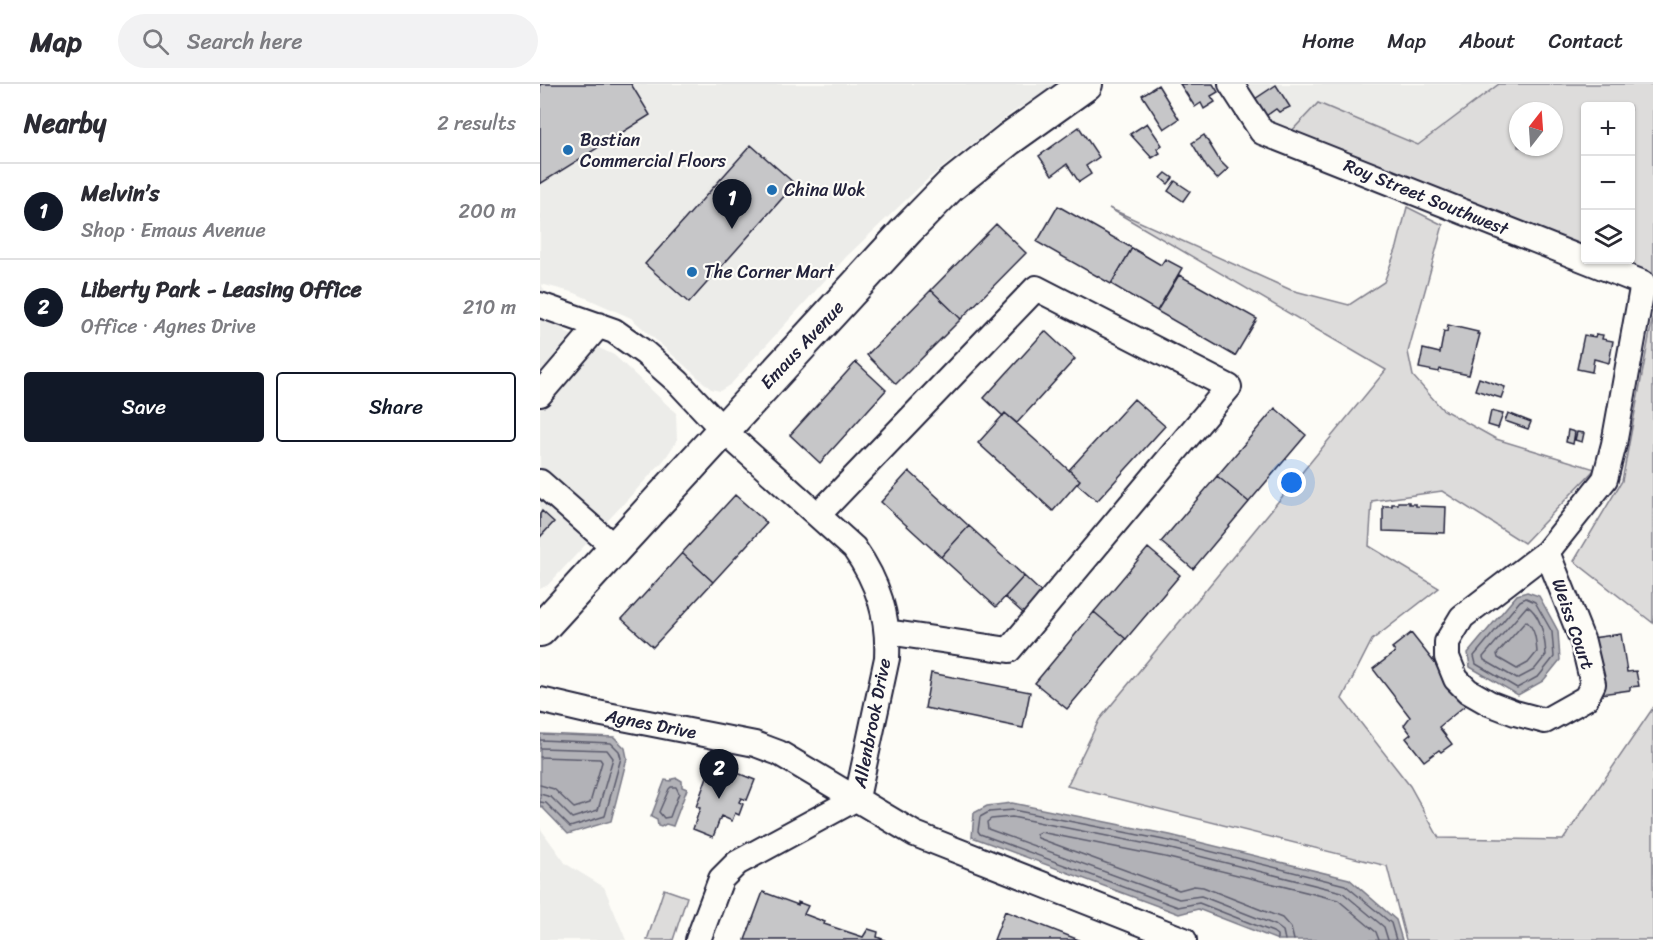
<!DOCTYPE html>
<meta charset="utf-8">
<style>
:root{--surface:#fff;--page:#f2f2f3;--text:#2b2b33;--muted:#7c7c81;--line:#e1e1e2;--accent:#111827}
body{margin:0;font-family:Sriracha,sans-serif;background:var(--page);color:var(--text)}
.controls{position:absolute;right:18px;top:18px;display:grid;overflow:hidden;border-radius:6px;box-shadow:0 2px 4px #0004}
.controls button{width:54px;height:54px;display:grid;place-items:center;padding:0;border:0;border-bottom:2px solid var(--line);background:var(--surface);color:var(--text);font:30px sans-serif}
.compass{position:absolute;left:969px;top:18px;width:54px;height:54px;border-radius:50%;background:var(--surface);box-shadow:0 2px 4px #0004;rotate:17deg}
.you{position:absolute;left:752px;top:399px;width:21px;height:21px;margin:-15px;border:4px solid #fff;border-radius:50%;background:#1a73e8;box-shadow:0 0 0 9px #1a73e833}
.badge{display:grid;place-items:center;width:39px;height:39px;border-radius:50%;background:var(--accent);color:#fff;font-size:20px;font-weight:700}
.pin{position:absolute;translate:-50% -50px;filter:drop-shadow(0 2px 3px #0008)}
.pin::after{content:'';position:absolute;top:32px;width:21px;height:18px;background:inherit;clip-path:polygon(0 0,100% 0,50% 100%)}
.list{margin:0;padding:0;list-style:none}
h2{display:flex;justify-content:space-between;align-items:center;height:78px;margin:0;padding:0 24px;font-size:26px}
h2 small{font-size:20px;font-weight:400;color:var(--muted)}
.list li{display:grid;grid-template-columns:39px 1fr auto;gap:18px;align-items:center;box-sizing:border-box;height:96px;padding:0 24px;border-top:2px solid var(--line)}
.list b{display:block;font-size:22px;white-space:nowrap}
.list p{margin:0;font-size:20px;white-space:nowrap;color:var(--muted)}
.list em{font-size:20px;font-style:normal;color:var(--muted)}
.actions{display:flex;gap:12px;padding:18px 24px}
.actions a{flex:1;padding:14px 0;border:2px solid var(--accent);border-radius:6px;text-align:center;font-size:21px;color:var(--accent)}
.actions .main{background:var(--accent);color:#fff}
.icon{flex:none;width:33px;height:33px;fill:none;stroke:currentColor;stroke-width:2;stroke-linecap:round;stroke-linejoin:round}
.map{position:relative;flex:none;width:1113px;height:856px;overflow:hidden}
header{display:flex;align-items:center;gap:36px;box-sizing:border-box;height:84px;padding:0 30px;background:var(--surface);border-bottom:2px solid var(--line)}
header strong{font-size:28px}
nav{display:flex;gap:33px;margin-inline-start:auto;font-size:21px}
.search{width:420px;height:54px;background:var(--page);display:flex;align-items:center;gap:15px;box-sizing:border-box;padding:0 21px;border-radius:33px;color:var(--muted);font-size:22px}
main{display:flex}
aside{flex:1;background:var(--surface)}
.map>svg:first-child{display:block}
</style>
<header>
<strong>Map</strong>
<div class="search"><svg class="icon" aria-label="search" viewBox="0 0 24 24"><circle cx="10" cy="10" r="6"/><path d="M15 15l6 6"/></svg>Search here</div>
<nav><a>Home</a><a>Map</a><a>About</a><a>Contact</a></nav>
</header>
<main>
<aside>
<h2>Nearby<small>2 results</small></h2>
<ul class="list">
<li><span class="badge">1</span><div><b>Melvin’s</b><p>Shop · Emaus Avenue</p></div><em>200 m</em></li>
<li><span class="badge">2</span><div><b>Liberty Park - Leasing Office</b><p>Office · Agnes Drive</p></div><em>210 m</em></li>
</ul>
<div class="actions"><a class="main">Save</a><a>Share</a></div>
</aside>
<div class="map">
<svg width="1113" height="856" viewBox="0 0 1113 856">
<rect width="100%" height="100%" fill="#fdfcf7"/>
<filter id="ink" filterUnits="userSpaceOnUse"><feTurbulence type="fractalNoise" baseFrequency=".0167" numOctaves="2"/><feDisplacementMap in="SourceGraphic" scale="12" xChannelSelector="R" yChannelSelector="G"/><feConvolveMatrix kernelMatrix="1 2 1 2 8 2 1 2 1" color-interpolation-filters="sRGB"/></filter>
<g filter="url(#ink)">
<path fill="#ecece9" d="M 0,0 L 518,0 L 473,28 L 389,94 L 307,172 L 191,300 L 180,307 L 171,305 L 91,234 L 35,209 L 1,200 L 27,249 L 74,271 L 136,329 L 137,357 L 124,376 L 8,501 L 0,505 Z
M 703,0 L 959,0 L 878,61 L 778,19 L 748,51 L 734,45 Z
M 0,744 L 26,780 L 64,803 L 86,856 L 0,856 Z"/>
<path fill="#dddcdb" stroke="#807f8b" stroke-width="1.5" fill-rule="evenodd" d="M 959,0 L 1113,0 L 1113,193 L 1068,176 L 1090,176 L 1090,22 L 1046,22 L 1045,167 L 748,51 L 778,19 L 878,61 ZM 978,27 L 1014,27 L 1014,63 L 978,63 Z
M 867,123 L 903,141 L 868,268 L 873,292 L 902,325 L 956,355 L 1055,385 L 984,459 L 902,407 L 832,417 L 829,462 L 899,504 L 832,556 L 802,615 L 870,702 L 899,754 L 1023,756 L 1113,624 L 1113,856 L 866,856 L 847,782 L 527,702 L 559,636 L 846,286 L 569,124 L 751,206 L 809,221 L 844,198 L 857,163 Z
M 1113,232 L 1113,539 L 1034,477 L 1082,397 Z
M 124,805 L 147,813 L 133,856 L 107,856 Z"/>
<path fill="#b2b2b7" stroke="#787885" stroke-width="1.5" d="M 987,508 L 999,512 L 1018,547 L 1020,576 L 1003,597 L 978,611 L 930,583 L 928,569 L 977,511 Z
M 0,650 L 74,653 L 85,664 L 87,674 L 71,737 L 28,750 L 0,721 Z
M 137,694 L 142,697 L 142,703 L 147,705 L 133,742 L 126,740 L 121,743 L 118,742 L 117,736 L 111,733 L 125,696 L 131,697 L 132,695 Z
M 472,719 L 630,751 L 809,795 L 856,836 L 862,856 L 738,856 L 658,825 L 639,830 L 432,753 L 434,729 L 447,722 Z"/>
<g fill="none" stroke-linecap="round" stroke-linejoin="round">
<path stroke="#5c5c6d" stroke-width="1.5" d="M 986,514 L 995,518 L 1012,548 L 1014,573 L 999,592 L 977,604 L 936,580 L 934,572 L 980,517 Z
M 987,522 C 1002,531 1005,555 1006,571 L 994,586 L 977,595 L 944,576 L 943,573 Z
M 986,537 C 995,544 996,556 997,568 L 988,579 L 977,585 L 958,574 L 957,570 Z
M 0,656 L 71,659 L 79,667 L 81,674 L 65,732 L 30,743 L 6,719 L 0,718
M 0,664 L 67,666 L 73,674 L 58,726 L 32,734 L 11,713 L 0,710
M 0,673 L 60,675 L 62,678 L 50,719 L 34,724 L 14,705 L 0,701
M 131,703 L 136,703 L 139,709 L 130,733 L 124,734 L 119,728 L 129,705 Z
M 737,856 L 737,851 L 733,848 L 659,819 L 638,823 L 440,750 L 438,747 L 440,733 L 449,728 L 473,726 L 629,757 L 805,801 L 851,839 L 856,856
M 745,856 L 743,847 L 735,841 L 661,812 L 639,815 L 448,745 L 447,738 L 451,735 L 472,733 L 627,764 L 802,808 L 844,843 L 848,856
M 754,856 L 751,844 L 742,834 L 663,803 L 654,802 L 639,806 L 498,754 L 496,750 L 500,748 L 625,773 L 798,816 L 836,848 L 839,856"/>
</g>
<path fill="#c6c6c8" stroke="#22223b" stroke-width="1.5" d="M 0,0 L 91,0 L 110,31 L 0,100 Z
M 640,0 L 673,0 L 678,8 L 671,12 L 675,18 L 664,25 L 661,19 L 655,23 Z
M 618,1 L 639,35 L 624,45 L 602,11 Z
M 736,1 L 750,23 L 739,28 L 736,25 L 723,34 L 712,17 Z
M 607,39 L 622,61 L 617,65 L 620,69 L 612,74 L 590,50 Z
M 539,43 L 559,73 L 546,82 L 551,90 L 539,98 L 527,80 L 512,91 L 499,72 Z
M 664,51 L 680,77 L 688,85 L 677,95 L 667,84 L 652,59 Z
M 211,61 L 255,100 L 149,219 L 105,180 Z
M 626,89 L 633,94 L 628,100 L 621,94 Z
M 635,97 L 650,107 L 643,117 L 628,107 Z
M 518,122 L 592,164 L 571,200 L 497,158 Z
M 456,140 L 486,169 L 421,235 L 391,206 Z
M 592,164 L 621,181 L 625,175 L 642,184 L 617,227 L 571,200 Z
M 639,191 L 717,235 L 695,272 L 617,227 Z
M 391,206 L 421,235 L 356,300 L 327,271 Z
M 908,241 L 938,248 L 937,250 L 940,250 L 929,291 L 900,285 L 899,288 L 879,284 L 883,265 L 900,269 L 904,247 L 907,248 Z
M 505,247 L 535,275 L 477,339 L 465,329 L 463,332 L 444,314 Z
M 1056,250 L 1063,251 L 1062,255 L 1073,257 L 1069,279 L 1054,275 L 1052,288 L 1037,285 L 1044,251 L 1055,253 Z
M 316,278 L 346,306 L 280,379 L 250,351 Z
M 939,294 L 965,303 L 961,314 L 935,306 Z
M 594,315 L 625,342 L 557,417 L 537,400 L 540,396 L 529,386 Z
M 735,324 L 766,351 L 709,418 L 677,392 Z
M 951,327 L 963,330 L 958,344 L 948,341 Z
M 465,329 L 540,396 L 513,427 L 438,359 Z
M 968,329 L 991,338 L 988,345 L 965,337 Z
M 1028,346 L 1035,348 L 1033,360 L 1026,358 Z
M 1037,348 L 1044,349 L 1042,358 L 1035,356 Z
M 369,387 L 429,442 L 401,473 L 341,418 Z
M 677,392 L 709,418 L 653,485 L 621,458 Z
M 195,411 L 227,439 L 173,498 L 142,469 Z
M 858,418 L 869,418 L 869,420 L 876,420 L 876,422 L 906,423 L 905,449 L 843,447 L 843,422 L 852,422 L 852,420 L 858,420 Z
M 2,427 L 14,438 L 0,453 L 0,430 Z
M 429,442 L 484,492 L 456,523 L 401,473 Z
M 608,464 L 640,491 L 586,555 L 554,528 Z
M 142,469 L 173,498 L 113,563 L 82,535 Z
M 484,492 L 502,509 L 483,529 L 465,513 Z
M 554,528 L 586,555 L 527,625 L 495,599 Z
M 871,549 L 927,620 L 899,643 L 912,660 L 901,668 L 899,666 L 884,677 L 866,654 L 871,650 L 864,641 L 870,633 L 833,585 L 855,568 L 852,564 Z
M 1081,550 L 1087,588 L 1096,587 L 1099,602 L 1090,603 L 1090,606 L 1061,610 L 1052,554 Z
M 391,589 L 490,608 L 483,644 L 385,624 Z
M 172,679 L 215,696 L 207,716 L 201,714 L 199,718 L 203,720 L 199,731 L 195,729 L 192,737 L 181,732 L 173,753 L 153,745 L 160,724 L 156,723 Z
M 223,808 L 258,821 L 258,818 L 268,822 L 264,830 L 285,838 L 284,840 L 323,853 L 328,845 L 338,848 L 337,853 L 345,856 L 205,856 Z
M 465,827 L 539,856 L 454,856 Z"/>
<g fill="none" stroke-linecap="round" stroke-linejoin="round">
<g stroke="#22223b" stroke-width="28">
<path id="minor" d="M 691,0 L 722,48 L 1103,199 L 1074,360 L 1065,395 L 1007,468 L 922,533 L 907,558 L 907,573 L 916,595 L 928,607 L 949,619 L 975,629 L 1005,637 L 1046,614 L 1053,600 L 1043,558 L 1007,468
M 0,221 L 74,247 L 105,269 L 138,298 L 183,346 L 314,464 C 338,498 349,532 347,574 L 317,714
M 0,310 L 59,241
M 0,398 L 75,464
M 278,431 L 496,204 L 689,303 L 469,566 L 347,548
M 0,616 L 47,627 L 215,660 L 239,669 L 375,750 L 644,856
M 158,856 L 181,795 L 197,779 L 317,714"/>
</g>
<g stroke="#22223b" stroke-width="36">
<path id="major" d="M 0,546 L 368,145 L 410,102 L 469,55 L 546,0"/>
</g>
<use href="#minor" stroke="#fdfcf7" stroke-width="24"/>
<use href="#major" stroke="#fdfcf7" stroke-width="32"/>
</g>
</g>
<g fill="#1f6fb2" stroke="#fdfcf7" stroke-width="2">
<circle cx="28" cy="66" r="6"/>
<circle cx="232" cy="106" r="6"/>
<circle cx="152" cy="188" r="6"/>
</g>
<g text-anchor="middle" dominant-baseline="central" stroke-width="4.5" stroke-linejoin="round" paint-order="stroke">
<g font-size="18" fill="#22223b" stroke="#fdfcf7" text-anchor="start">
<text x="40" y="56">Bastian<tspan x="40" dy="21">Commercial Floors</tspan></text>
<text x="244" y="106">China Wok</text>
<text x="164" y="188">The Corner Mart</text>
</g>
<g font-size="18" fill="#22223b" stroke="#fdfcf7">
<text transform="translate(886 113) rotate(22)">Roy Street Southwest</text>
<text transform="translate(262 261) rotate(-47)">Emaus Avenue</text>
<text transform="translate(1033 540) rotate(71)">Weiss Court</text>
<text transform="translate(332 639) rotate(-79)">Allenbrook Drive</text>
<text transform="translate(111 640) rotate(11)">Agnes Drive</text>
</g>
</g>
</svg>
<div class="controls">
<button>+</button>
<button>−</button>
<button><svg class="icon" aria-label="layers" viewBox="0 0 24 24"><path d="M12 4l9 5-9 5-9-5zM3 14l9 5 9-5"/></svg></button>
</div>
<svg class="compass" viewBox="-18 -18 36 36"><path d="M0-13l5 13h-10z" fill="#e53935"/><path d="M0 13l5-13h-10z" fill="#7c7c81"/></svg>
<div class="you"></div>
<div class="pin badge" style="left:192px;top:145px">1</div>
<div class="pin badge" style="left:179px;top:715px">2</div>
</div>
</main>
